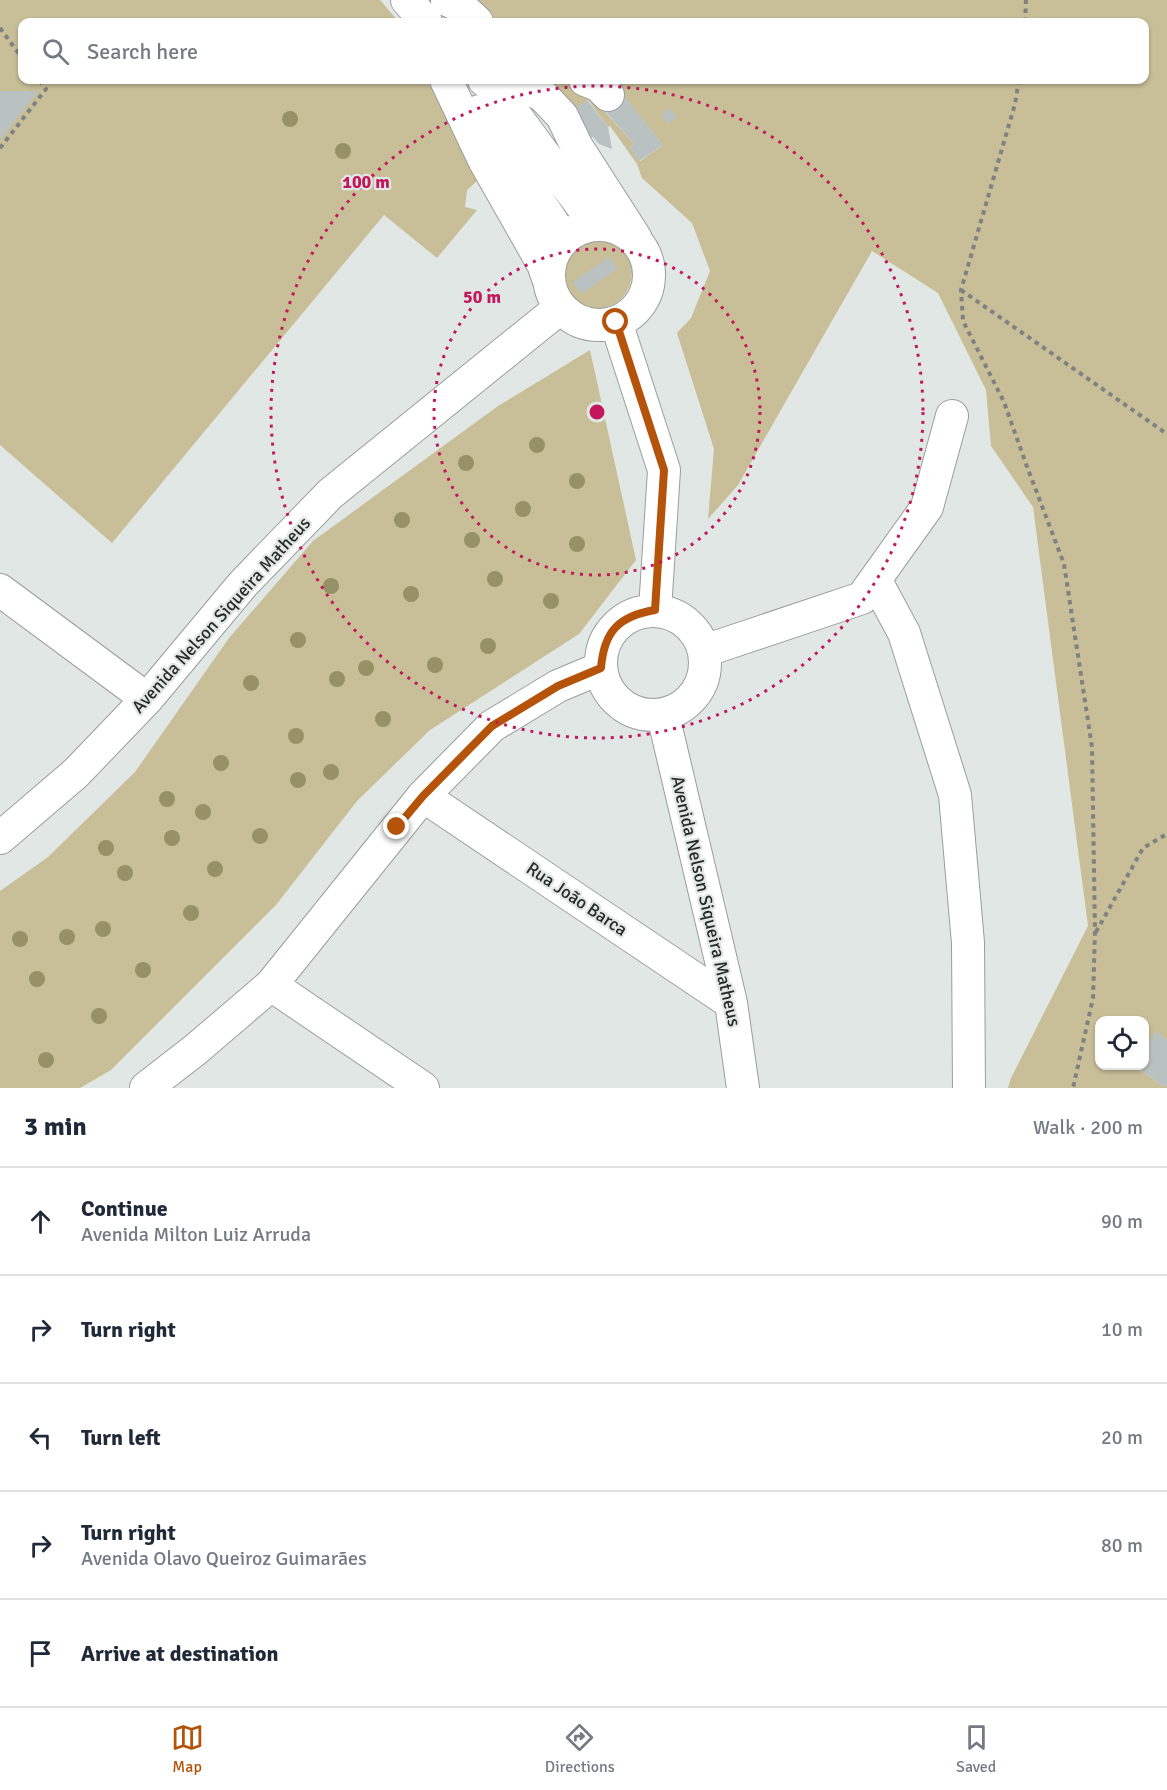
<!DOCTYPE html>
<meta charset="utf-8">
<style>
:root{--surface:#fff;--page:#f2f2f3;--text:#1f2937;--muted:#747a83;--line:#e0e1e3;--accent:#b45309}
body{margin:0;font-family:Signika,sans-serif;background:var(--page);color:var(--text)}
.controls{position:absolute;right:18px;bottom:18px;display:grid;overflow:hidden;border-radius:12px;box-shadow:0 2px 4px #0004}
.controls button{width:54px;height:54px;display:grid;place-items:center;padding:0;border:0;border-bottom:2px solid var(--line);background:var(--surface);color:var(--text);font:30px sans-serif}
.stop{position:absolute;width:18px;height:18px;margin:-14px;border:4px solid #b45309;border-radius:50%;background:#fff}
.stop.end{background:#b45309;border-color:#fff;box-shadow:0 2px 6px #0008}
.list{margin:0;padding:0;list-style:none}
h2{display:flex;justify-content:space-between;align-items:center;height:78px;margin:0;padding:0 24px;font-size:26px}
h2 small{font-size:20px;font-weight:400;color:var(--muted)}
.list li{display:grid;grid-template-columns:39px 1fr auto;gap:18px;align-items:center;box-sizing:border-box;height:108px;padding:0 24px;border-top:2px solid var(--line)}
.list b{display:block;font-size:22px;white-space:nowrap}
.list p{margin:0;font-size:20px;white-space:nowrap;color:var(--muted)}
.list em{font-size:20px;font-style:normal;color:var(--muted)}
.icon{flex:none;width:33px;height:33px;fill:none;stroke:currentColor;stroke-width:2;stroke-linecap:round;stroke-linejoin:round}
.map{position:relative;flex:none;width:1167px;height:1088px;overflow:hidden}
.search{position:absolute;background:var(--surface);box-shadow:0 2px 4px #0004;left:18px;right:18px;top:18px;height:66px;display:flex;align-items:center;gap:15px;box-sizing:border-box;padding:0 21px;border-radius:12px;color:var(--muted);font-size:22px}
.sheet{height:618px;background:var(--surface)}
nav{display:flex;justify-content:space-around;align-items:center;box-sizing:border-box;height:84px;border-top:2px solid var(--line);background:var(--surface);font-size:16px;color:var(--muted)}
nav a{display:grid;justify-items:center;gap:3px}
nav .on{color:var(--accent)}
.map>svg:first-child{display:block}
</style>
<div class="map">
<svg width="1167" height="1088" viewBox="0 0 1167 1088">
<rect width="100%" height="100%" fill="#e1e7e4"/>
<path fill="#c8bf98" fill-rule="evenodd" d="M 0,0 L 380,0 L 399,22 L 22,22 L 22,80 L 438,80 L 477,166 L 476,182 L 467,190 L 465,207 L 477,210 L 437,258 L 384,215 L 112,543 L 0,445 Z
M 431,0 L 1167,0 L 1167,1040 L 1156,1032 L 1145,1047 L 1144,1020 L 1100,1020 L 1100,1066 L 1135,1066 L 1164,1087 L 1167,1084 L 1167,1088 L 1008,1088 L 1011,1078 L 1088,926 L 1033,507 L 991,446 L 986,390 L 938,293 L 872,251 L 738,485 L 708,519 L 714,449 L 677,333 L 691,318 L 710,271 L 692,223 L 642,178 L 637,164 L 610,126 L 608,127 L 588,100 L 576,108 L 582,117 L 576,122 L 528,80 L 1144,80 L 1144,22 L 448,22 ZM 617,88 L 663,145 L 640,161 L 630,148 L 634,144 L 598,104 Z
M560 273a36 36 0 1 1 72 0a36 36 0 1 1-72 0Z
M 590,350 L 636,560 L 579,634 L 430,730 L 357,801 L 276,905 L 111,1070 L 80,1088 L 0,1088 L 0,891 L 48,857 L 135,772 L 229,638 L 313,541 L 498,406 Z"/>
<path fill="#bac1c1" d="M 617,87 L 663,145 L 639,161 L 630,148 L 634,144 L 598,103 Z
M 0,91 L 38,91 L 0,140 Z
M 587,100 L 608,127 L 612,149 L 599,144 L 593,137 L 580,136 L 572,125 L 582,117 L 576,108 Z
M 670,108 L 677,117 L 668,124 L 662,114 Z
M 609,257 L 617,269 L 581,294 L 573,282 Z
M 1156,1031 L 1167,1040 L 1167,1084 L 1164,1087 L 1135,1066 L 1144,1066 L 1144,1047 Z"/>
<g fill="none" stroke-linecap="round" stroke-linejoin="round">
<g stroke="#999e9c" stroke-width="34">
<path id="minor" d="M 407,0 L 426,22
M 447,0 L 460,6 L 477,22
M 446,80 L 484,160 L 543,264 L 549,281
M 484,80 L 499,93 L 587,213 L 599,224
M 513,80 L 543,96 L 562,116 L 577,147 L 636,239
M 585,80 L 598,85 L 608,95
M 479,111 L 563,238
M549 275a50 50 0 1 1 100 0a50 50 0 1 1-100 0Z
M 616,322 L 664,470 L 655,610
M 876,581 L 904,633 L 955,795 L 968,943 L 969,1088
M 0,590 L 147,699
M601 663a52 52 0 1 1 104 0a52 52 0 1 1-104 0Z
M 704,651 L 862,598 L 927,507 L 952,416
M 663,715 L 731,1003 L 743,1088
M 423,796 L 731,1003
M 0,838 L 76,773 L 147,699 L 243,584 L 330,494 L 560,308
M 271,985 L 423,1088
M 146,1088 L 195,1050 L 271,985 L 423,796 L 492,726 L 558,686 L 601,668"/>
</g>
<path stroke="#7e8280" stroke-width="4" stroke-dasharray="4.5 4.5" stroke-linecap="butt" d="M 1025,22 L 1026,0
M 0,28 L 22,58
M 1019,80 L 1015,104 L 961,290 L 963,321 L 1004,402 L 1026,464 L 1064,564 L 1092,747 L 1095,932 L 1093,998 L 1073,1088
M 0,148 L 46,89 L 39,80
M 961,290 L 1167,434
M 1096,932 L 1143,848 L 1167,834"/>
<use href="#minor" stroke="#fff" stroke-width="32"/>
</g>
<g fill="#969167">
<circle cx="290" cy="119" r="8"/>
<circle cx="343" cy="151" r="8"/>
<circle cx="537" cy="445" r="8"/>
<circle cx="466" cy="463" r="8"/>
<circle cx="577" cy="481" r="8"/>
<circle cx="523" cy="509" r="8"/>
<circle cx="402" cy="520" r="8"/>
<circle cx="472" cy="540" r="8"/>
<circle cx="577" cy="544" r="8"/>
<circle cx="495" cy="579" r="8"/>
<circle cx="331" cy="586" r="8"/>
<circle cx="411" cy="594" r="8"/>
<circle cx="551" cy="601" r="8"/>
<circle cx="298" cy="640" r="8"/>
<circle cx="488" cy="646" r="8"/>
<circle cx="435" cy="665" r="8"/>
<circle cx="366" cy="668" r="8"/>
<circle cx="337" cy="679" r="8"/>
<circle cx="251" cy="683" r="8"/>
<circle cx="383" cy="719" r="8"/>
<circle cx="296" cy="736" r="8"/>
<circle cx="221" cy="763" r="8"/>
<circle cx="331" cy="772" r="8"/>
<circle cx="298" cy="780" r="8"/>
<circle cx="167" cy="799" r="8"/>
<circle cx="203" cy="812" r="8"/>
<circle cx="260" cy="836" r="8"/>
<circle cx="172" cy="838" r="8"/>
<circle cx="106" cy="848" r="8"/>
<circle cx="215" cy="869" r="8"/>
<circle cx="125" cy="873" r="8"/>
<circle cx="191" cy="913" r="8"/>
<circle cx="103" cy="929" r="8"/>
<circle cx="67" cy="937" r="8"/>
<circle cx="20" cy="939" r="8"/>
<circle cx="143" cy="970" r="8"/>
<circle cx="37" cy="979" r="8"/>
<circle cx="99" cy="1016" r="8"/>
<circle cx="46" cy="1060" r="8"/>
</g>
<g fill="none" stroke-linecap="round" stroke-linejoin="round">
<path stroke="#b45309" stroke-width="8" d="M 397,827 L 423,796 L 492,726 L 558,686 L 601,668 C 604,631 619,616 655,610 L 664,470 L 616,322"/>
</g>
<g fill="none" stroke="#c2185b" stroke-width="3" stroke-dasharray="3 6">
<circle cx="597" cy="412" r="163"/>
<circle cx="597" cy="412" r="326"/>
</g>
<g text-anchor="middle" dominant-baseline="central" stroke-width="4.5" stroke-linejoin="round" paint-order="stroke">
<g font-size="18" fill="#272928" stroke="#e1e7e4">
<text transform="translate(221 615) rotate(-48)">Avenida Nelson Siqueira Matheus</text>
<text transform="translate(577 899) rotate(34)">Rua João Barca</text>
<text transform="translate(706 901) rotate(77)">Avenida Nelson Siqueira Matheus</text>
</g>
</g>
<circle cx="597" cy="412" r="9" fill="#c2185b" stroke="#e1e7e4" stroke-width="3"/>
<g font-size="18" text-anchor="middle" font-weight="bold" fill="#c2185b" stroke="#e1e7e4" stroke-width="4.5" stroke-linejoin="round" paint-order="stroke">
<text x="366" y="188">100 m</text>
<text x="482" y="303">50 m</text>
</g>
</svg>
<div class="controls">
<button><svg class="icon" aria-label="locate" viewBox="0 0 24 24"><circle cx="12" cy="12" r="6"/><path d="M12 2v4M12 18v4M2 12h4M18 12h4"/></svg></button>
</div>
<div class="stop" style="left:616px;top:322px"></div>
<div class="stop end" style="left:397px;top:827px"></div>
<div class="search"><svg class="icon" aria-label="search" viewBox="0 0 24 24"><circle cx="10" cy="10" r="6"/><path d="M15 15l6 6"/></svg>Search here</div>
</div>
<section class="sheet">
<h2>3 min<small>Walk · 200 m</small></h2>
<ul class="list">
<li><svg class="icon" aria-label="ahead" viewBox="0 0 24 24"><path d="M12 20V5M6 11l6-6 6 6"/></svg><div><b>Continue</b><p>Avenida Milton Luiz Arruda</p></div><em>90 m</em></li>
<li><svg class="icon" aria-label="right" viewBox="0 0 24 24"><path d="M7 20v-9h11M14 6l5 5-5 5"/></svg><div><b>Turn right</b></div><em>10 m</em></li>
<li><svg class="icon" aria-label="left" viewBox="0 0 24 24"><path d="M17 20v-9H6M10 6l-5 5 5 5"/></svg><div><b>Turn left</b></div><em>20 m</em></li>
<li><svg class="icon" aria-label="right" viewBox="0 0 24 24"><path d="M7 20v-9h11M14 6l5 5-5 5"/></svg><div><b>Turn right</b><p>Avenida Olavo Queiroz Guimarães</p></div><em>80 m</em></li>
<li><svg class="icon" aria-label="arrive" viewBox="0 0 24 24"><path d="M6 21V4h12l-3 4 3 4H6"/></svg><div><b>Arrive at destination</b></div></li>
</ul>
</section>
<nav>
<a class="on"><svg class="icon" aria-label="map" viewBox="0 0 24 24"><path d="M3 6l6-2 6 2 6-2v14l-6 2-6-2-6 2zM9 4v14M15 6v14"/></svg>Map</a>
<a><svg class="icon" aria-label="directions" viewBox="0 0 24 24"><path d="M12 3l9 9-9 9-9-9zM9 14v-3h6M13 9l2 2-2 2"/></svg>Directions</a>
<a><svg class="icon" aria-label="saved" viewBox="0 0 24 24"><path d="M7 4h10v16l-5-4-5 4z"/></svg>Saved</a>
</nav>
